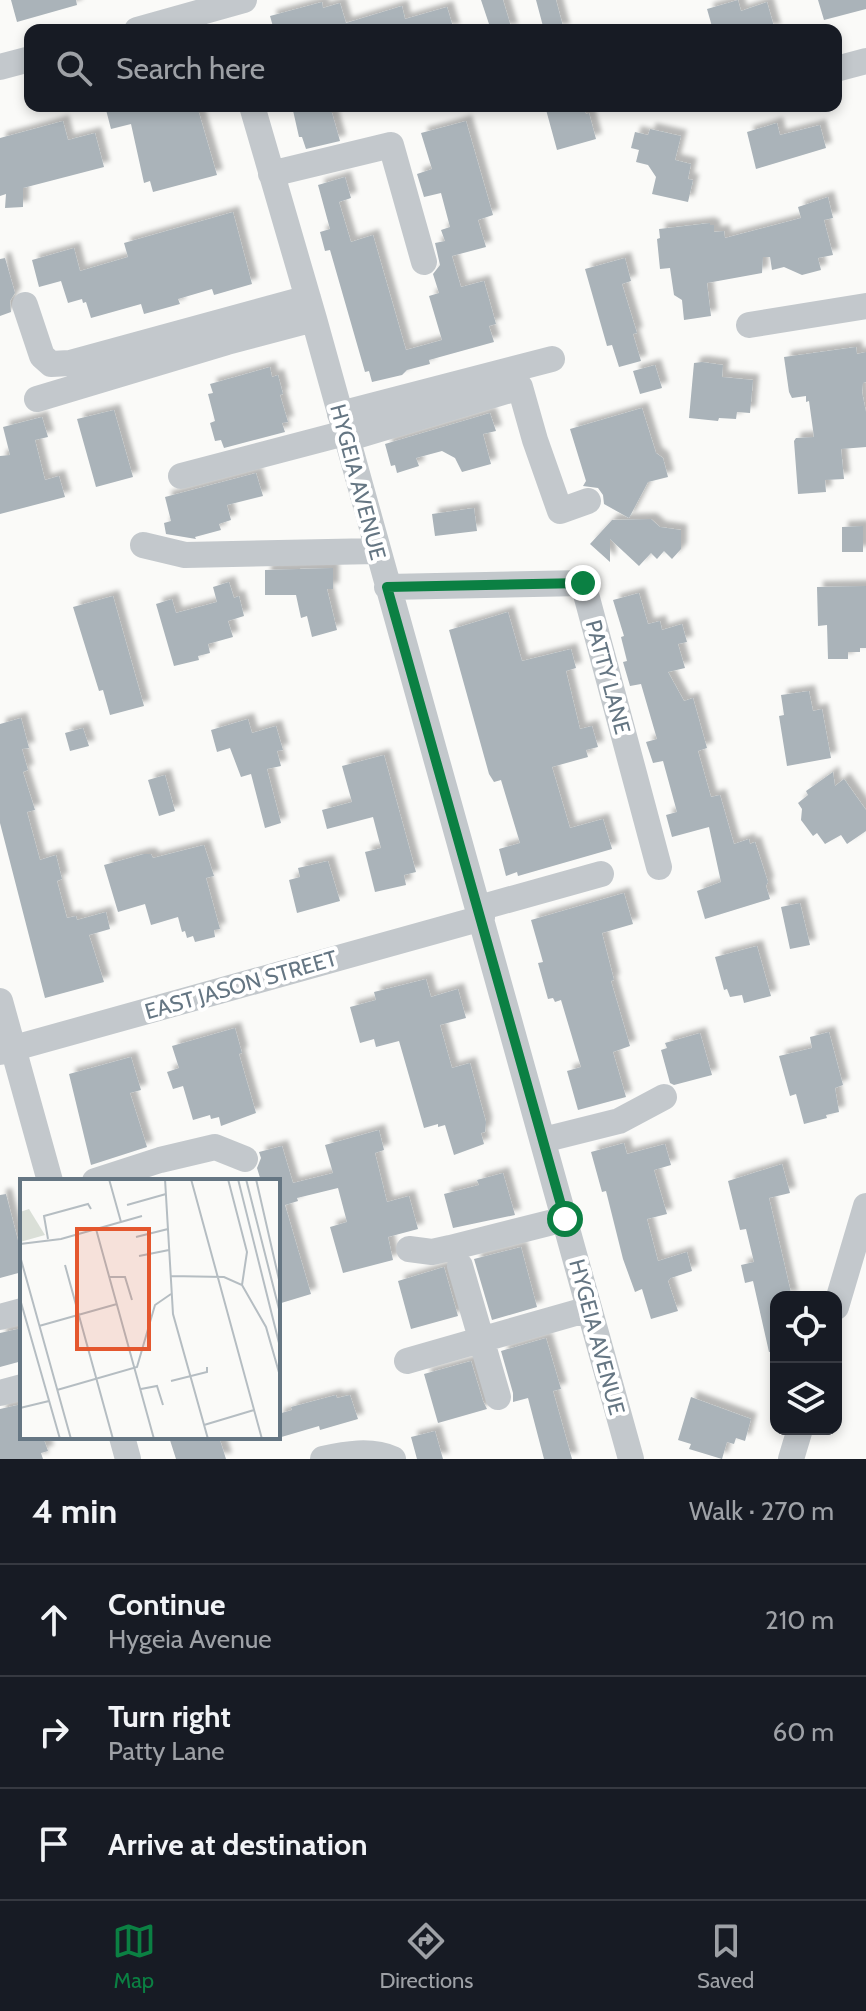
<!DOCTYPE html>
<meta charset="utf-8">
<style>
:root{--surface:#171b24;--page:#20242c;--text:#f1f3f6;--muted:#9ea1a6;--line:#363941;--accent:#0b8043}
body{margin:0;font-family:Cabin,sans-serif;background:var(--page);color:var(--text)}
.controls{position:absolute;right:24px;bottom:24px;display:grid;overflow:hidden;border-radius:16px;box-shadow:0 4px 12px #0003}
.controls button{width:72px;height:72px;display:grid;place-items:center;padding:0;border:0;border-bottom:2px solid var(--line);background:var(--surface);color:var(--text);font:40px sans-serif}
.stop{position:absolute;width:24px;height:24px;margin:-18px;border:6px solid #0b8043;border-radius:50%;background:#fff}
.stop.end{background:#0b8043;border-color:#fff;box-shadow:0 2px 8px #0008}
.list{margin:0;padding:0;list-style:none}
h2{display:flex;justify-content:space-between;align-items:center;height:104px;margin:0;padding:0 32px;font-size:34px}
h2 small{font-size:26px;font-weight:400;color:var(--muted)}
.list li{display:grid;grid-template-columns:52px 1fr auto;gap:24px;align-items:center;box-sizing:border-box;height:112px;padding:0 32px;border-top:2px solid var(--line)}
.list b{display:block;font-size:30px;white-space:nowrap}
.list p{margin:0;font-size:26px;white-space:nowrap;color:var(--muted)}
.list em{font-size:26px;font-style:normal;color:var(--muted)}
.icon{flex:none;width:44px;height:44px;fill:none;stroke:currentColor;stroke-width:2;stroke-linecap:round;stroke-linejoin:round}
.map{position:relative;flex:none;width:866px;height:1459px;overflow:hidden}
.search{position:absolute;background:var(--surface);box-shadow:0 4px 12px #0003;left:24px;right:24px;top:24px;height:88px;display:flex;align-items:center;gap:20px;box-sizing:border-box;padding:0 28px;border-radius:16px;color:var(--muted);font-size:30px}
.sheet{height:440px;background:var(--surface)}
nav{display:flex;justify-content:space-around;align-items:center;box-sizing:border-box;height:112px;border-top:2px solid var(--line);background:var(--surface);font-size:22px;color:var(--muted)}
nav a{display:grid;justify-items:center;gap:4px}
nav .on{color:var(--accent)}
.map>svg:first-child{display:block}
</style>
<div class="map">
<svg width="866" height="1459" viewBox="0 0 866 1459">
<defs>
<filter id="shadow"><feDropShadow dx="6" dy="-6" stdDeviation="2" flood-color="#0004"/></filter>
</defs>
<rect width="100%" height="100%" fill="#fafaf8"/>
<path fill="#aab3b9" filter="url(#shadow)" d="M 11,0 L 76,0 L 77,5 L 17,22 Z
M 481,0 L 503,0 L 512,30 L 491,30 Z
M 536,0 L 556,0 L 564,30 L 544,30 Z
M 738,0 L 741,11 L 767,2 L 775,30 L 713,30 L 707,9 Z
M 818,0 L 866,0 L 866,9 L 824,20 Z
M 322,2 L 323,8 L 340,3 L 346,23 L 402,6 L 405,19 L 447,7 L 454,30 L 274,30 L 270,16 Z
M 105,106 L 197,106 L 217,175 L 153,192 L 150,181 L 144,183 L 131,124 L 111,129 Z
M 292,106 L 330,106 L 340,141 L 306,149 L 302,137 L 299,137 Z
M 545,106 L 583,106 L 586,114 L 589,113 L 596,139 L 557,150 Z
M 63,121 L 68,140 L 95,133 L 104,167 L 23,188 L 23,207 L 5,208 L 6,194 L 0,196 L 0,138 Z
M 466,121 L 493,215 L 478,220 L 486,247 L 452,256 L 461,287 L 484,281 L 496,324 L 489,326 L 494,342 L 429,360 L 430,364 L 407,370 L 402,375 L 372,382 L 369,371 L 365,372 L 330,250 L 325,251 L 320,232 L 330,229 L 318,185 L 345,177 L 351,198 L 339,202 L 351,242 L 373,235 L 406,350 L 442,340 L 429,296 L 439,293 L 433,274 L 440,265 L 435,243 L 445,241 L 441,230 L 450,227 L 441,193 L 424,197 L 417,174 L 432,169 L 421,133 Z
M 777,123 L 780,135 L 820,125 L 826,148 L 756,169 L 747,132 Z
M 650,129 L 681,136 L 675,160 L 691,164 L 688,179 L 693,180 L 688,202 L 652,194 L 656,177 L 648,165 L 636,162 L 639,150 L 631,148 L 635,132 L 648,135 Z
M 828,197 L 833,218 L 824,220 L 833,255 L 818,258 L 821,270 L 802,275 L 784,267 L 772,270 L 770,257 L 763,257 L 762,273 L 707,283 L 711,316 L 684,320 L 682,300 L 674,295 L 670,268 L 660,269 L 657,239 L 660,238 L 659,229 L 710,223 L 710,225 L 714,225 L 714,232 L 724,231 L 725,238 L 801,218 L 798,207 Z
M 233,212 L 252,284 L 214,295 L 212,289 L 178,299 L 180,304 L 144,314 L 141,304 L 91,318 L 86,302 L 83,303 L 82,299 L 68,303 L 61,281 L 39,287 L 32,260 L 74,248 L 80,271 L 128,257 L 124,243 Z
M 5,258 L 15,293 L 10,301 L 11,312 L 0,316 L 0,259 Z
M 625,258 L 631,281 L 622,284 L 637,333 L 633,334 L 641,361 L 619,367 L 612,345 L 607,346 L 585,269 Z
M 856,347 L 857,354 L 866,352 L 866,382 L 863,383 L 862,392 L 866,412 L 866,447 L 841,449 L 844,479 L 825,480 L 826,492 L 798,494 L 794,441 L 796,438 L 814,437 L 809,401 L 806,402 L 806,396 L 792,398 L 789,392 L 784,357 Z
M 702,362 L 723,365 L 722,377 L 753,380 L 750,413 L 737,412 L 736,419 L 719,418 L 718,421 L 689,418 L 694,363 Z
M 655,365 L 662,388 L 640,394 L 633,371 Z
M 270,367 L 272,377 L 278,375 L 283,394 L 280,395 L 288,422 L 282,423 L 285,432 L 224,448 L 221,440 L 215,441 L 210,423 L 215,421 L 208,394 L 213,393 L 210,384 Z
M 642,408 L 656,453 L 663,458 L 668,477 L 648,482 L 629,518 L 604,504 L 603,495 L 598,488 L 583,486 L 586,481 L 570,429 Z
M 114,410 L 133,477 L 96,487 L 77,419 Z
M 490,413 L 496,431 L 483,434 L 491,464 L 462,472 L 455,458 L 442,451 L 416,458 L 419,466 L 397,473 L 395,465 L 391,466 L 385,444 Z
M 42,417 L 48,437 L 35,440 L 45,480 L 59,476 L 65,497 L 0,514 L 0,456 L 10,455 L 3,427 Z
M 256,473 L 263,496 L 227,505 L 231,520 L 219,524 L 221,530 L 195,537 L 196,539 L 166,534 L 164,523 L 171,521 L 165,497 Z
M 474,508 L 477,531 L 435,536 L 432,514 Z
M 651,519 L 660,527 L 681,530 L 681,549 L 672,559 L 664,551 L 657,559 L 651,553 L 639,566 L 610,539 L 610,562 L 590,544 L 612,520 Z
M 863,526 L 863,552 L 842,552 L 842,527 Z
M 333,568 L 333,589 L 327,589 L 337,630 L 312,637 L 307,616 L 301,618 L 296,595 L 265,595 L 265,570 Z
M 229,582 L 234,598 L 239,596 L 244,616 L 228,621 L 233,637 L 208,644 L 210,653 L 198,656 L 199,660 L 174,666 L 156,604 L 172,599 L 176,613 L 217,602 L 213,587 Z
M 866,586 L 866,648 L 860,648 L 860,652 L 848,652 L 848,659 L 828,659 L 827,625 L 818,626 L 817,587 Z
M 639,593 L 648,624 L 660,621 L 662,630 L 682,624 L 687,642 L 678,644 L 685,668 L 668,672 L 684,701 L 693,698 L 707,748 L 698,751 L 711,797 L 720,795 L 734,844 L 749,839 L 750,844 L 755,842 L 768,882 L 766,886 L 770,899 L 705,919 L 697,891 L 721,882 L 709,827 L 672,837 L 666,815 L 677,812 L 663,761 L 653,763 L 646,742 L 657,739 L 641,684 L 630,686 L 623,662 L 627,661 L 621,637 L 624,636 L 613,600 Z
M 113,596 L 144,706 L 110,715 L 103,690 L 99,691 L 73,607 Z
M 508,612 L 522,661 L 571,649 L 576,668 L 566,671 L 580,729 L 592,726 L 598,747 L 586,750 L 588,757 L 552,767 L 570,828 L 603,819 L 612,849 L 518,876 L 517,872 L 506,876 L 499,849 L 520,843 L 501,780 L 494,782 L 489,774 L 449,630 Z
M 809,691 L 813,711 L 822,709 L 831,758 L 787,766 L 779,716 L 784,715 L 781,695 Z
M 21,718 L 29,748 L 22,749 L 28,770 L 23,772 L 35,810 L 27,812 L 40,860 L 56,855 L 62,879 L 57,881 L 67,918 L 76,916 L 77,920 L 106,912 L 110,929 L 89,935 L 104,982 L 45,998 L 0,823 L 0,724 Z
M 248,719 L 252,733 L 276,726 L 283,750 L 277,751 L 281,766 L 267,769 L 281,823 L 265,828 L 251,774 L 241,777 L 230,748 L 217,752 L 211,730 Z
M 83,728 L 89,746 L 70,751 L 65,733 Z
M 384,755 L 416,872 L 404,875 L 406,885 L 375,892 L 365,852 L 381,848 L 373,817 L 327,829 L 322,810 L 352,802 L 342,766 Z
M 833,772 L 835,786 L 844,779 L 866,810 L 866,831 L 847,844 L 841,835 L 825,844 L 817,833 L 813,836 L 801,820 L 802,809 L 798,803 L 808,795 L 806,791 Z
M 165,775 L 175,811 L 159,816 L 148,780 Z
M 204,845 L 214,876 L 206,878 L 220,929 L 214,930 L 215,937 L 195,942 L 193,936 L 187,938 L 185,931 L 182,932 L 178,917 L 151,925 L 145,904 L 118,912 L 104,865 L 144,854 L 151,854 L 153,858 Z
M 328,861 L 340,901 L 297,913 L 289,880 L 300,877 L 298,868 Z
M 624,893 L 633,924 L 602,933 L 614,980 L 611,981 L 630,1046 L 613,1052 L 626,1097 L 578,1110 L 567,1071 L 581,1067 L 561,1000 L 555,1002 L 553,998 L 548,999 L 538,963 L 543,962 L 531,920 Z
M 800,903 L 810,945 L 790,949 L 781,907 Z
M 757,946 L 771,996 L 744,1003 L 742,995 L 730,997 L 727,989 L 724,990 L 715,957 Z
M 426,979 L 431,997 L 458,989 L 466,1018 L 440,1025 L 452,1068 L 470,1063 L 486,1122 L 485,1132 L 481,1133 L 484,1144 L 454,1155 L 445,1125 L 438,1127 L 438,1124 L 424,1128 L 399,1041 L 376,1047 L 374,1039 L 360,1043 L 350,1007 L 376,1000 L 374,992 Z
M 235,1028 L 242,1053 L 239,1054 L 256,1113 L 221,1126 L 219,1117 L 211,1119 L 210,1115 L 193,1120 L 183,1086 L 173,1089 L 167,1072 L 179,1068 L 172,1046 Z
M 829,1032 L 843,1085 L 835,1088 L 839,1112 L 826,1115 L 827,1118 L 804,1124 L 796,1094 L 790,1096 L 779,1056 L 812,1048 L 810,1037 Z
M 700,1033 L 712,1075 L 674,1085 L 670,1083 L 661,1050 L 667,1048 L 665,1043 Z
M 131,1057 L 141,1090 L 130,1093 L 147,1147 L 91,1165 L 69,1074 Z
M 379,1130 L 384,1150 L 375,1153 L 387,1202 L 409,1196 L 418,1229 L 388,1237 L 393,1260 L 343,1273 L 330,1227 L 347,1222 L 338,1188 L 297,1198 L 298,1201 L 285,1205 L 311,1294 L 278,1304 L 278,1181 L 261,1181 L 257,1168 L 261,1158 L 259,1152 L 282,1146 L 293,1183 L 333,1173 L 325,1145 Z
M 624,1143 L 627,1154 L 665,1144 L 671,1165 L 654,1170 L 667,1214 L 647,1219 L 658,1261 L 687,1252 L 692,1271 L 671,1278 L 668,1281 L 678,1311 L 651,1319 L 642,1289 L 635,1292 L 623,1259 L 606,1191 L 602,1192 L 591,1152 Z
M 782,1164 L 790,1193 L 769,1198 L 792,1297 L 776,1297 L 776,1351 L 769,1352 L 753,1281 L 745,1283 L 741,1265 L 754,1262 L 746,1229 L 740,1230 L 728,1181 Z
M 503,1173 L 515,1215 L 453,1228 L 444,1194 L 479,1185 L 477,1180 Z
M 6,1194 L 22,1256 L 22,1272 L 0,1278 L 0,1195 Z
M 521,1247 L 537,1307 L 492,1320 L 474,1259 Z
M 444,1267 L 458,1316 L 411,1329 L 398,1281 Z
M 22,1328 L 22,1361 L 0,1367 L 0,1333 Z
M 546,1338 L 561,1389 L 553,1391 L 572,1459 L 544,1459 L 528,1398 L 513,1402 L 513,1393 L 501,1351 Z
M 471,1361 L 483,1401 L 487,1409 L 438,1423 L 424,1374 Z
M 336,1395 L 337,1398 L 350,1395 L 358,1419 L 320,1430 L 319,1426 L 278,1438 L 278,1414 L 292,1410 L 291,1407 Z
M 691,1397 L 751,1419 L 745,1441 L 736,1438 L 734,1444 L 727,1442 L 722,1459 L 689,1449 L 691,1444 L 678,1440 Z
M 22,1404 L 22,1437 L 43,1437 L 48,1451 L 41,1453 L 43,1459 L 0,1459 L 0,1409 Z
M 435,1431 L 443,1459 L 417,1459 L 411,1437 Z
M 169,1437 L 219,1437 L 226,1459 L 176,1459 Z"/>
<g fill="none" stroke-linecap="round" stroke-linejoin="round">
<path stroke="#c3c8cc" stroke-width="26" d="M 137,30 L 244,0
M 0,67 L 30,59
M 836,69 L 866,61
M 252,106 L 314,319 L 631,1459
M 271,174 L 391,145 L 424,262
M 25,305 L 42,356 L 51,364 L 70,363 L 308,298
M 749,325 L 866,306
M 37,399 L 227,342 L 314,319
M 340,414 L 552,359
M 346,439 L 520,387 L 535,440 L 560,511 L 588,501
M 181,476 L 345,433
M 143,545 L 185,555 L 377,551
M 387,587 L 583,583 L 659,867
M 479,908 L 601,874
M 0,1001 L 50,1181
M 0,1052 L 482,918
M 543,1140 L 619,1121 L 664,1097
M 95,1181 L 160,1160 L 215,1147 L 245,1159
M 409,1249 L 432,1252 L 450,1248 L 565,1219
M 460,1266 L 498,1397
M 836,1307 L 866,1206
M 0,1317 L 22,1311
M 407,1361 L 589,1309
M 0,1393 L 22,1387
M 122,1437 L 128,1459
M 323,1459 C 345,1454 371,1449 393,1459
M 791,1459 L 800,1429"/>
</g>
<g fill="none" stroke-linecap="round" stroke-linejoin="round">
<path stroke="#0b8043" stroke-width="10" d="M 565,1219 L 387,587 L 583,583"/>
</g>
<g text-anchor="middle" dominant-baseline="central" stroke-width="8" stroke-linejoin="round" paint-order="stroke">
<g font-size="22" fill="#657683" stroke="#fff">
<text transform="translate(358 482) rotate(75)">HYGEIA AVENUE</text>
<text transform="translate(608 677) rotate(75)">PATTY LANE</text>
<text transform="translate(241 985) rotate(-16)">EAST JASON STREET</text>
<text transform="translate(597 1337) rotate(75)">HYGEIA AVENUE</text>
</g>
</g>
<g transform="translate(20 1179)">
<rect width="260" height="260" fill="#fafaf8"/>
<path d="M 9,30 L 25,56 L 0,63 L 0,33 Z" fill="#dadfd7"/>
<path fill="none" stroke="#b5bdc2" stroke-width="2" d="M 89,0 L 101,43M 145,0 L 153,135 L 188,260M 171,0 L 242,260M 208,0 L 227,73 L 222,106M 218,0 L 260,168M 226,0 L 260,134M 236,0 L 260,105M 107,26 L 146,15M 76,50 L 134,260M 116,58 L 148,50M 28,60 L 24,37 L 68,25 L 71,30M 0,65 L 41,60 L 122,37M 0,77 L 51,260M 119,77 L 149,71M 45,86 L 93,260M 150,97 L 204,98 L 222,106 L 246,148 L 260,197M 89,98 L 105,98 L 112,121M 0,120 L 40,260M 19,147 L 97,125M 151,202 L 187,193 L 187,188M 121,210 L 137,207 L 143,226M 37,211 L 117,188 L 135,126 L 151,115M 0,229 L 29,222M 184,246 L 234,231"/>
<path fill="#e4572e" fill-opacity="0.15" stroke="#e4572e" stroke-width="4" d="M 57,50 L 129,50 L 129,170 L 57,170 Z"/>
<rect width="260" height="260" fill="none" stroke="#657683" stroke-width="4"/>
</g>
</svg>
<div class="controls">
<button><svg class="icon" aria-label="locate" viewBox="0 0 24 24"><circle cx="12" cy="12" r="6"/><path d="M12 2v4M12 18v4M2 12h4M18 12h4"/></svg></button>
<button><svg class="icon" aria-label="layers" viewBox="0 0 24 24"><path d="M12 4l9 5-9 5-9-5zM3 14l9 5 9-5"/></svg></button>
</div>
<div class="stop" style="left:565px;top:1219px"></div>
<div class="stop end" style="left:583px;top:583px"></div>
<div class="search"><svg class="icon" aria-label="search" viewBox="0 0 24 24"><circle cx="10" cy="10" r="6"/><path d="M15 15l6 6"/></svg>Search here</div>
</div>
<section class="sheet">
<h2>4 min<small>Walk · 270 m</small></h2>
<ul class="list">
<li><svg class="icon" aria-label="ahead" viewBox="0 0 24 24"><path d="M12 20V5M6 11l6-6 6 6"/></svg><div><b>Continue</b><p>Hygeia Avenue</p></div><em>210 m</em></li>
<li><svg class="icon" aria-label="right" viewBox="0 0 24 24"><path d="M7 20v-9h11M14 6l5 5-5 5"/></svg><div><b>Turn right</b><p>Patty Lane</p></div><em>60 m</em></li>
<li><svg class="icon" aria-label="arrive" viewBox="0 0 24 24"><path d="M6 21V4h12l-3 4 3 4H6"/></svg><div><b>Arrive at destination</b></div></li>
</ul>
</section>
<nav>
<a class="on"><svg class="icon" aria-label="map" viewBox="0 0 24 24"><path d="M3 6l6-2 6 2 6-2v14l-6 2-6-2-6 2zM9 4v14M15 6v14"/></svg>Map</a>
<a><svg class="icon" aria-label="directions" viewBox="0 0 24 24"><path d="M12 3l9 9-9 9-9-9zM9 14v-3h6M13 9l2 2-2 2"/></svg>Directions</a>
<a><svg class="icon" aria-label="saved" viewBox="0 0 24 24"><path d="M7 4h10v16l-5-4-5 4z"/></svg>Saved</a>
</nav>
